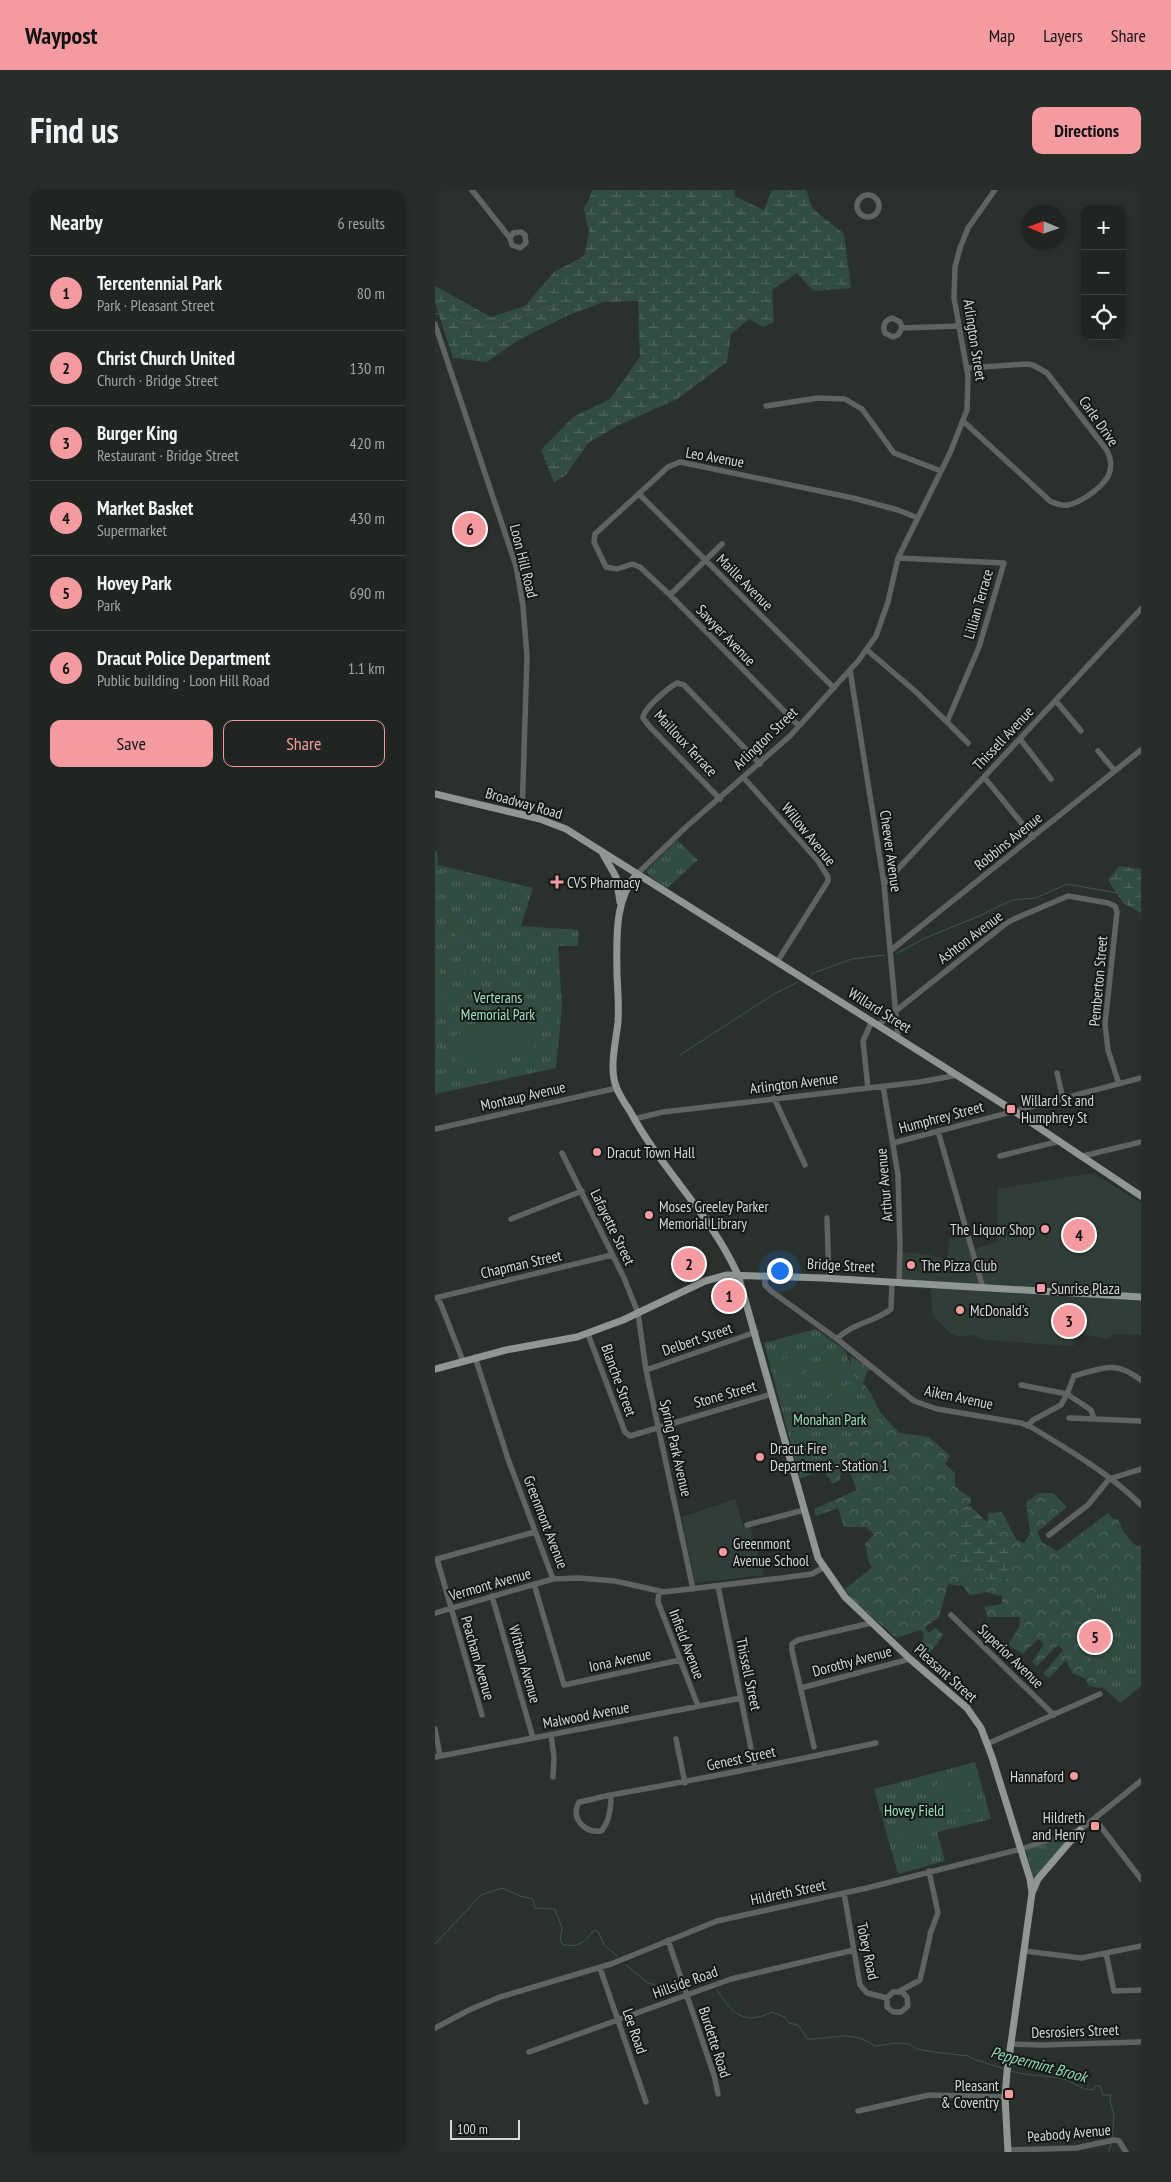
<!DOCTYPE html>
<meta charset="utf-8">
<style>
:root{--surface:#202522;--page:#282d2a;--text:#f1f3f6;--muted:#a2a5a5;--line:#3d4240;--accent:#f49aa1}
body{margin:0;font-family:"PT Sans Narrow",sans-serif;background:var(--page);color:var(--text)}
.controls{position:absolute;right:15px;top:15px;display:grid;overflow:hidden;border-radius:10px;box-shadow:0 2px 8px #0003}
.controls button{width:45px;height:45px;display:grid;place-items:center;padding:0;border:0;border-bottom:1px solid var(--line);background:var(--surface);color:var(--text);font:25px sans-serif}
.compass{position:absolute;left:586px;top:15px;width:45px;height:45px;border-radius:50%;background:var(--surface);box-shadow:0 2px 8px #0003;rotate:272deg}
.scale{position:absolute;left:15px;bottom:12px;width:70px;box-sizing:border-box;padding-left:5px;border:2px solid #d5d9d7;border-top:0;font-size:14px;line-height:18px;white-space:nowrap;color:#d5d9d7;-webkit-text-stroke:4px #151816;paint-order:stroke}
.you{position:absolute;left:344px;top:1080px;width:18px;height:18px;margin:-12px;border:4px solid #fff;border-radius:50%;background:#1a73e8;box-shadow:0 0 0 8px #1a73e833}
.badge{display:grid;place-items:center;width:32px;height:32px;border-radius:50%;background:var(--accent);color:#111;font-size:16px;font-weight:700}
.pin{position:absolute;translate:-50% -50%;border:2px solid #fff;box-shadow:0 1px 5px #0006}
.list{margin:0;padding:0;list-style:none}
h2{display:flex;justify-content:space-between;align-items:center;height:65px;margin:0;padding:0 20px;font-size:21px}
h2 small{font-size:16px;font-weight:400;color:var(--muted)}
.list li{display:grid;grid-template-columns:32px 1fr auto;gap:15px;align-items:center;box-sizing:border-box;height:75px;padding:0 20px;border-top:1px solid var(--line)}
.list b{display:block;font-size:19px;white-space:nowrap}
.list p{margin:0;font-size:16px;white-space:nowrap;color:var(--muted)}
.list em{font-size:16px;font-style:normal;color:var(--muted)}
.actions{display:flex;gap:10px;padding:15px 20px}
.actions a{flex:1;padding:11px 0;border:1px solid var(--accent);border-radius:10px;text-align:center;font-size:18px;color:var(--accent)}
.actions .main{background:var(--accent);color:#111}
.icon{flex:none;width:28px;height:28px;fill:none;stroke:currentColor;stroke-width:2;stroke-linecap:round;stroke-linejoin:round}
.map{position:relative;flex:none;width:706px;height:1962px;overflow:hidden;border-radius:10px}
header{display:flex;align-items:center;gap:30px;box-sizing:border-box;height:70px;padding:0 25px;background:var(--accent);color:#111}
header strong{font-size:24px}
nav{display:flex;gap:28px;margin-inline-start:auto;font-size:18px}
.intro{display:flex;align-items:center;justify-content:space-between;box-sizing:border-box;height:120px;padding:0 30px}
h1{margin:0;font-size:35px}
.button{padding:12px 22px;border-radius:10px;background:var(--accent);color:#111;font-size:18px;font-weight:700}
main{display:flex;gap:30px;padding:0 30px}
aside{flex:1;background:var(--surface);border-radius:10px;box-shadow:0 2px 8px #0003}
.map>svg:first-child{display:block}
</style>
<header>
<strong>Waypost</strong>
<nav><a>Map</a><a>Layers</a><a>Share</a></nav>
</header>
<div class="intro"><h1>Find us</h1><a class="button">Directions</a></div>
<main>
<aside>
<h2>Nearby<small>6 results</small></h2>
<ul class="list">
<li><span class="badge">1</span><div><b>Tercentennial Park</b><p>Park · Pleasant Street</p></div><em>80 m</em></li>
<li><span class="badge">2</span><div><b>Christ Church United</b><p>Church · Bridge Street</p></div><em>130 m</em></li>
<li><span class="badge">3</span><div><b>Burger King</b><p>Restaurant · Bridge Street</p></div><em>420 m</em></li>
<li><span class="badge">4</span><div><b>Market Basket</b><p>Supermarket</p></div><em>430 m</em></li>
<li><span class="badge">5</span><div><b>Hovey Park</b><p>Park</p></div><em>690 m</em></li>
<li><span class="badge">6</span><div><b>Dracut Police Department</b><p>Public building · Loon Hill Road</p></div><em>1.1 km</em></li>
</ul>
<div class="actions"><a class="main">Save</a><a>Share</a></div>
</aside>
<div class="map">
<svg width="706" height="1962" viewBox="0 0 706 1962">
<defs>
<pattern id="grass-tufts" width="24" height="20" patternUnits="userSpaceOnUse" patternTransform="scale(1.25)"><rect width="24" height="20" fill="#334c41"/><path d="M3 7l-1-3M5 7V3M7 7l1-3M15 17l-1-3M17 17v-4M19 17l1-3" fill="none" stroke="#50655c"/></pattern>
<pattern id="forest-crowns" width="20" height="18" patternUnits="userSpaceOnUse" patternTransform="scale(1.25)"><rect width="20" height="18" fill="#334c41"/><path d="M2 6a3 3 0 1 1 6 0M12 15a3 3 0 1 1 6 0" fill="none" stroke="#50655c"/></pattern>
<pattern id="wetland-marsh" width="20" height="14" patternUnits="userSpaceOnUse" patternTransform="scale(1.25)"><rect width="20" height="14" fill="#334c41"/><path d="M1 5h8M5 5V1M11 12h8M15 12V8" fill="none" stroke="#50655c"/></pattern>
</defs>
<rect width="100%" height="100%" fill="#2a312d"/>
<path fill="#313e38" d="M 658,983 L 706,1013 L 706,1145 L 680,1144 L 671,1149 L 644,1143 L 638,1156 L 549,1150 L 538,1145 L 525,1147 L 516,1144 L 497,1125 L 496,1099 L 467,1097 L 467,1062 L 490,1064 L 512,1069 L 515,1048 L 531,1048 L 539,1059 L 563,1052 L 562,999 Z
M 300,1309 L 309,1338 L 315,1336 L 329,1385 L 260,1393 L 247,1327 Z"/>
<path fill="url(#grass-tufts)" d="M 242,650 L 263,670 L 232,698 L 214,686 L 212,680 Z
M 0,661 L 2,661 L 3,675 L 98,698 L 86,736 L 144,740 L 143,756 L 123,756 L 127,816 L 121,878 L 0,904 Z
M 290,1092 C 302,1093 303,1102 306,1113 L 288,1119 L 279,1093 Z
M 381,1139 L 410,1160 L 420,1187 L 463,1252 L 365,1288 L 329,1153 Z
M 673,1323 L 702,1358 L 706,1355 L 706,1496 L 685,1513 L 561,1397 L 617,1365 Z
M 540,1572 L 556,1629 L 502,1642 L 510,1671 L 463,1684 L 439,1599 Z
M 631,1648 L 633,1649 L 599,1690 L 591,1660 Z"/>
<path fill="url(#forest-crowns)" d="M 416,1166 L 436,1179 L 432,1182 L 428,1193 L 435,1202 L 445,1222 L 464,1243 L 494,1247 L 515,1266 L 510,1274 L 520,1283 L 520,1297 L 536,1308 L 535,1314 L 527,1317 L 552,1338 L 553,1323 L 567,1322 L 581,1349 L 589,1353 L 595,1343 L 591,1312 L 604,1303 L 618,1303 L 632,1317 L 602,1342 L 607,1352 L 623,1362 L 667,1328 L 683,1329 C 687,1340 693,1355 706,1357 L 706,1397 L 680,1396 L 660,1403 L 652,1417 L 651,1454 L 648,1461 L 652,1470 L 650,1476 L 655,1482 L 672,1485 L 678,1493 L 666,1498 L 654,1496 L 651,1489 L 637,1483 L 631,1470 L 614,1488 L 608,1484 L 629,1459 L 623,1455 L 602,1476 L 597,1472 L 609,1454 L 603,1449 L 588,1464 L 573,1455 L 584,1437 L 585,1427 L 553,1427 L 549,1417 L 567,1414 L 567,1406 L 550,1402 L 535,1406 L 528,1396 L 513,1394 L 504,1427 L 490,1437 L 493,1443 L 501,1438 L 508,1445 L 494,1465 L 485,1458 L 489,1444 L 485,1440 L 462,1448 L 418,1411 L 410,1399 L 437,1378 L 434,1372 L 430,1354 L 439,1344 L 431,1337 L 409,1337 L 403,1318 L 381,1326 L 379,1319 L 422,1300 L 411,1274 L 409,1273 L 406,1276 L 405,1290 L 398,1294 L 386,1278 L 369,1288 L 366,1279 L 369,1269 L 388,1269 L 389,1260 L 402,1257 L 410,1261 L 419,1248 L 442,1232 C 438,1212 411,1186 416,1166 Z"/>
<path fill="url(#wetland-marsh)" d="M 158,0 L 300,0 L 299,6 L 329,20 L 337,0 L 371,0 L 378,19 L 409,44 L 416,98 L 378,101 L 362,83 L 337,100 L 339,132 L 328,137 L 314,129 L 296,144 L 292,172 L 242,209 L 184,235 L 153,253 L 131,285 L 119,292 L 106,260 L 138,227 L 175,209 L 205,167 L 203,111 L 168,112 L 134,125 L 82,151 L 52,172 L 18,168 L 0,113 L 0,96 L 56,127 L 90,116 L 119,82 L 149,66 L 154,43 L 149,19 Z
M 684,676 L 706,679 L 706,723 L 688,713 L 673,690 Z
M 534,1315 L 553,1333 L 552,1338 C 558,1341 565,1344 570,1348 C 581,1357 576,1378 572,1389 C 553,1390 537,1391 522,1379 L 521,1359 L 528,1317 Z"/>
<path fill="#334c41" d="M 21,726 L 31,729 L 34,741 L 26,748 L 14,740 Z
M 3,769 L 13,820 L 0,823 L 0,770 Z
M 34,769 L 39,776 L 35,786 L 22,786 L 19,772 Z
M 89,823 L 101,862 L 25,881 L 14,847 Z
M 366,1163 C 372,1182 365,1189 348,1196 L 340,1172 Z
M 403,1168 L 412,1188 L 389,1199 C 383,1184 388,1174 403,1168 Z
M 415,1194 L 424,1233 L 386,1243 C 383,1220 393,1202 415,1194 Z
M 364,1209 C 377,1211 381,1219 382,1232 L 360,1236 L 355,1212 Z
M 529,1578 L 538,1618 L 501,1626 L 495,1604 L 508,1584 Z
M 488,1623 L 497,1649 L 495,1653 L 468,1657 C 463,1641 472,1627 488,1623 Z"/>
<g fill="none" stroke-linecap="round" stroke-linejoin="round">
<path stroke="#40554c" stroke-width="1" d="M 0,124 L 8,123 L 24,132 L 58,137 L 130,111
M 461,764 L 490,748 L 542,727 L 577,710 L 601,708 L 632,694 L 682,703
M 376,784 L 417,769 L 450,765
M 245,865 L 339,804 L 363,792
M 0,1754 L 46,1705 L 67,1698 L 85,1706 L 98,1709 L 100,1718 L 120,1719 L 127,1738 L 125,1751 L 129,1755 C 143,1757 149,1753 157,1742 L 161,1740 L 164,1743 L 169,1755 L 182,1766
M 191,1775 L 213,1793 L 245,1802
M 282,1800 C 297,1823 308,1836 337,1822 L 350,1827 L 354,1833 L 363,1835 L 373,1849 C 400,1849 416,1839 440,1856 L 461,1853 L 474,1854 L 482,1859 L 499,1862 L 534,1866 L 538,1869 L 570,1879
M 576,1881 C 592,1886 608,1885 624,1888 C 636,1890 646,1900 658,1900 L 661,1896 L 665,1896 L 668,1905 L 676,1905 L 675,1911 L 679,1925 L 677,1949
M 674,1962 L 676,1953"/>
<path stroke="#606362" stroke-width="5.5" d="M 37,0 L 75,48 L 77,55 L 85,58 L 91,53 L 90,45 L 86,42 L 78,43 L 75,48
M422 16a11 11 0 1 1 22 0a11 11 0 1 1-22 0Z
M 0,134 L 81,376 L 88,416 L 92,467 L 87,625
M 467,138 L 463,145 L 458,147 L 450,143 C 447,136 450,130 457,128 L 465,132 L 467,138 L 524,136
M 331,216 L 383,208 L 410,209 L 427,219 L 459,263 L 506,281
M 529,232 L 615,311 C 621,314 627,316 633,315 C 647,312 672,295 675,281 C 677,273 675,266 671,259 L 612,183 L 598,175 L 591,174 L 533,178
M 204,304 L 399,498
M 235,405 L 287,354
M 432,460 L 480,501 L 512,532 L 544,457 L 569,373 L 463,368
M 415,480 L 449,694 L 463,847
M 621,511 L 646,541
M 512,532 L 533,553
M 364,536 L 235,405 L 205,377 L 197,374 L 182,379 L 171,377 L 159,352 L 160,344 L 233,277 L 245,272 L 418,308 L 463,320 L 483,328
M 585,549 L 616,589
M 663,561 L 680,581
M 549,587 L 598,647
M 309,588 L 383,671 L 393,687 L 393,691 L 342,772
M 285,609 L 214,536 L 208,528 C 208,519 233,498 242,493 L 249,495 L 325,574
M 202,684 L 251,637 L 355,546 L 423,471 L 441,446 L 453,412 L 463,368 L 515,263 L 532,220 L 533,186 L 519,108 L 520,77 L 525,58 L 533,38 L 560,0
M 449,694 L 706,419
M 455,761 L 706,560
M 443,835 L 569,735 L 579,729 L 633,706 L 673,713 L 680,716 L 682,722 L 670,834 L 673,860 L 684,894
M 622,883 L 628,909
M 448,896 L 463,985 L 465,1056 L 464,1092
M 433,898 L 428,851 L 437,831
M 339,908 L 370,975
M 199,929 L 228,922 L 485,892 L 523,885
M 0,939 L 182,898
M 503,941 L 548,1098
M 458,953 L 706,888
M 127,963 L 189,1088 L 203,1123 L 211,1180 L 258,1399
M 565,966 L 625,951
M 648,966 L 706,952
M 392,1028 L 394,1088
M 76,1029 L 147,1001
M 330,1086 L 330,1095 L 336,1101 L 402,1149 L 479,1211 L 502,1219 L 586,1233 L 596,1237 C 631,1258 678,1286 706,1315
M 3,1107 L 28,1171
M 0,1108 L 177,1065
M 153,1144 L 190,1242 L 195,1246 L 337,1204
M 402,1149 C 417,1133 440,1132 456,1119 L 457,1092
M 40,1167 L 73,1269 L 118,1389
M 211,1180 L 321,1142
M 586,1195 L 632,1204 L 639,1186 C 669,1178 679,1170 706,1190
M 634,1228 L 659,1229
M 592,1236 L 598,1230 L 626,1215 L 632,1204 L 656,1220 L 659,1229 L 706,1231
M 312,1335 L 369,1320
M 614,1345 L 653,1315 L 674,1289 L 706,1279
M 99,1394 L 129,1495 L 245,1470
M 283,1396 L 320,1578
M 224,1401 L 223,1412 L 263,1516
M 57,1406 L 98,1548
M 0,1423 L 118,1389 L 144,1388 L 180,1391 L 229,1402 L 347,1388 L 377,1384 L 389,1377
M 516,1425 L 619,1525
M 366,1498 L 475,1469
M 47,1525 L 2,1369 L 100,1342
M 0,1539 L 5,1566
M 116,1545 L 119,1567 L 118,1587
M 241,1549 L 250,1593
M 552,1554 L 665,1504
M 379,1557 L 357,1461 L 357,1454 L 363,1450 L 436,1433
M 0,1567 L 306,1508
M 176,1605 C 176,1617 175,1632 166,1641 C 150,1643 135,1629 144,1612 C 155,1610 165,1607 176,1605 C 265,1589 353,1572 441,1553
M 660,1629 L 706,1689
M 494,1681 L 503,1723 L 495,1744
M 409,1703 L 425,1795 L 432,1803 L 452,1808 L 452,1817 L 458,1822 L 466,1822 L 473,1816 L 472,1807 L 467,1802 L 458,1802 L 452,1808
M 233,1750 L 279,1885 L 283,1904
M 589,1761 L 646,1768 L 706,1756
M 671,1763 L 679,1801 L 706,1800
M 165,1778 L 211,1912
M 465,1801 L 485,1790 L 495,1746
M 0,1838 L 34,1820 L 65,1807 L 176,1774 L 282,1731 L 432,1698 L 586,1659 L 645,1640 L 706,1591
M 575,1854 L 607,1855 L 706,1852
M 94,1862 L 296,1789 L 419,1760
M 423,1921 L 494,1905 L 570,1907
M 573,1960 L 641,1958 L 679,1950 L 684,1951 L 691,1962"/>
<path stroke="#909793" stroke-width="7" d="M 0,604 L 105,629 L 131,639 L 579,921 L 706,1006
M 168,664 L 181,687 L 185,712
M 202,684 C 178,711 182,752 182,786 C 183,801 184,817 183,832 C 181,851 174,878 181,896 C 184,906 191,914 196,923 C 227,980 276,1025 303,1085 L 383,1368 L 410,1407 L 475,1469 L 532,1518 L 546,1538 L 557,1567 L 595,1689 L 597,1703 L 572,1882 L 570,1907 L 573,1962
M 0,1179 L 71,1160 L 142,1147 L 188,1130 L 270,1091 L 292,1085 L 388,1088 L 706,1107
M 597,1703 L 603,1689 L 645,1640"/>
</g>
<g fill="#f49aa1" stroke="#151816" stroke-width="2">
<path d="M119.5 684.5h5v5h5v5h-5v5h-5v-5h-5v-5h5z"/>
<rect x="571" y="914" width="10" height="10" rx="2.5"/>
<circle cx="162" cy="962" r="5"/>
<circle cx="214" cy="1025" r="5"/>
<circle cx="610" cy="1039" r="5"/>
<circle cx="476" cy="1075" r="5"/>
<rect x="601" y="1093" width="10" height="10" rx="2.5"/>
<circle cx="525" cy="1120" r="5"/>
<circle cx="325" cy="1267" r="5"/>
<circle cx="288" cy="1362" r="5"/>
<circle cx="639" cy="1586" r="5"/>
<rect x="655" y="1631" width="10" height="10" rx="2.5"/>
<rect x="569" y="1899" width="10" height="10" rx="2.5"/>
</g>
<g text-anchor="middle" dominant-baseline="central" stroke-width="4" stroke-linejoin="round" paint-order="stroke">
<g font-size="15" fill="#d5d9d7" stroke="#151816">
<text transform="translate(540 150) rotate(81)">Arlington Street</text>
<text transform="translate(664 231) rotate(55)">Carle Drive</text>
<text transform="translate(280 267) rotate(10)">Leo Avenue</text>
<text transform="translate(89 371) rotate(76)">Loon Hill Road</text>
<text transform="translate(310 392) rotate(45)">Maille Avenue</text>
<text transform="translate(543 414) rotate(-74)">Lillian Terrace</text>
<text transform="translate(291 445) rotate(46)">Sawyer Avenue</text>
<text transform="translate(330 548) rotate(-44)">Arlington Street</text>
<text transform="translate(568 548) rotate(-47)">Thissell Avenue</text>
<text transform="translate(251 553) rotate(47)">Mailloux Terrace</text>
<text transform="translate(89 613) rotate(16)">Broadway Road</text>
<text transform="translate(374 644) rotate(51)">Willow Avenue</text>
<text transform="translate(573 651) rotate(-39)">Robbins Avenue</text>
<text transform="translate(456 661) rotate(82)">Cheever Avenue</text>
<text transform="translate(535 747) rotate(-37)">Ashton Avenue</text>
<text transform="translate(663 791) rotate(-85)">Pemberton Street</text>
<text transform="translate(445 820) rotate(32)">Willard Street</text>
<text transform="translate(359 893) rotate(-7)">Arlington Avenue</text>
<text transform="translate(88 906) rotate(-13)">Montaup Avenue</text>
<text transform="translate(506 927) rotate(-15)">Humphrey Street</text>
<text transform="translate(449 995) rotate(-95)">Arthur Avenue</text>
<text transform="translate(178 1037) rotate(64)">Lafayette Street</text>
<text transform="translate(86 1074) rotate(-13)">Chapman Street</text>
<text transform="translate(406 1075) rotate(3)">Bridge Street</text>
<text transform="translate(262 1149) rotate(-19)">Delbert Street</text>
<text transform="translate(184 1190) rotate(70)">Blanche Street</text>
<text transform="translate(290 1204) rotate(-16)">Stone Street</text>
<text transform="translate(524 1207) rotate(12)">Aiken Avenue</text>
<text transform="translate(241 1258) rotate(77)">Spring Park Avenue</text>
<text transform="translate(111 1332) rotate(69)">Greenmont Avenue</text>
<text transform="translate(55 1394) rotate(-16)">Vermont Avenue</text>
<text transform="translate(252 1454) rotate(69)">Infield Avenue</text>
<text transform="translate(576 1466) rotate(44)">Superior Avenue</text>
<text transform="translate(43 1468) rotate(74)">Peacham Avenue</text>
<text transform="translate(185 1470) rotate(-12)">Iona Avenue</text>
<text transform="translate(417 1471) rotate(-15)">Dorothy Avenue</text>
<text transform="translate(90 1474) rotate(74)">Witham Avenue</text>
<text transform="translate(511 1483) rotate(42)">Pleasant Street</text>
<text transform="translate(314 1484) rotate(78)">Thissell Street</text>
<text transform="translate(151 1525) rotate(-11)">Malwood Avenue</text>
<text transform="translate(306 1568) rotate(-12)">Genest Street</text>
<text transform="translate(353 1702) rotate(-12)">Hildreth Street</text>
<text transform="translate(433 1761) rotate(78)">Tobey Road</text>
<text transform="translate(250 1792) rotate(-20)">Hillside Road</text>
<text transform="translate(200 1841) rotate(71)">Lee Road</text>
<text transform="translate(640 1841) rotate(-2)">Desrosiers Street</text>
<text transform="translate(280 1852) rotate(72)">Burdette Road</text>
<text transform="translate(634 1943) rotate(-5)">Peabody Avenue</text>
</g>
<g font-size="15" fill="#d5d9d7" stroke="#151816" text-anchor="start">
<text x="132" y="692">CVS Pharmacy</text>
<text x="586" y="910">Willard St and<tspan x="586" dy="17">Humphrey St</tspan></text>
<text x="172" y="962">Dracut Town Hall</text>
<text x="224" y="1016">Moses Greeley Parker<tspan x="224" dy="17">Memorial Library</tspan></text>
<text x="600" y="1039" text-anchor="end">The Liquor Shop</text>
<text x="486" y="1075">The Pizza Club</text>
<text x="616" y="1098">Sunrise Plaza</text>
<text x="535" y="1120">McDonald's</text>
<text x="335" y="1258">Dracut Fire<tspan x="335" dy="17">Department - Station 1</tspan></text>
<text x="298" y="1353">Greenmont<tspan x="298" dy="17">Avenue School</tspan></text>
<text x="629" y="1586" text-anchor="end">Hannaford</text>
<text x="650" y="1627" text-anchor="end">Hildreth<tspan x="650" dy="17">and Henry</tspan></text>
<text x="564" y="1895" text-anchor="end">Pleasant<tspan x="564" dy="17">&amp; Coventry</tspan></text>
</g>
<g font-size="15" fill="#99e0c0" stroke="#151816">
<text x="63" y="807">Verterans<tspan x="63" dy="17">Memorial Park</tspan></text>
<text x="395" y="1229">Monahan Park</text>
<text x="479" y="1620">Hovey Field</text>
</g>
<g font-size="16" font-style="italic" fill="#93daba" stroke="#151816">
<text transform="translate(604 1874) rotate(15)">Peppermint Brook</text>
</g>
</g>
</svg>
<div class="controls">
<button>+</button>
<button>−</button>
<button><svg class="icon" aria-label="locate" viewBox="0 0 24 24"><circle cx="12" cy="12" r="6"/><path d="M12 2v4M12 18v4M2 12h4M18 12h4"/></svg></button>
</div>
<svg class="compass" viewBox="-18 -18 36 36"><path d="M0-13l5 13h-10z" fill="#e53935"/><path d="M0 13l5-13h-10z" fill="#a2a5a5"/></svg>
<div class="scale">100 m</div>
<div class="you"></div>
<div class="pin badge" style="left:294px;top:1106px">1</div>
<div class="pin badge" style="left:254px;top:1074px">2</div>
<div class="pin badge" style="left:634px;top:1131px">3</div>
<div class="pin badge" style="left:644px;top:1045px">4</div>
<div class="pin badge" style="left:660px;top:1447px">5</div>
<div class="pin badge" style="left:35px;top:339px">6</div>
</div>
</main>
